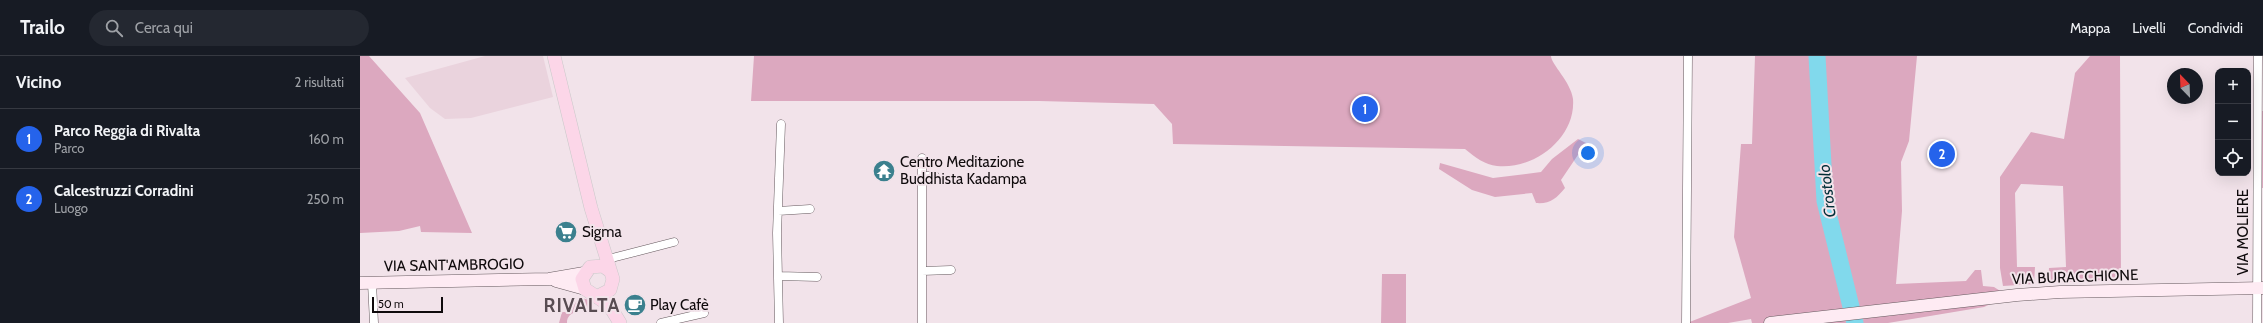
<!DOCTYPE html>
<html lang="it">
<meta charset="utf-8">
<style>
:root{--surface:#171b24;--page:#242831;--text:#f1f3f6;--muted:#9ea1a6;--line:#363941;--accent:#2563eb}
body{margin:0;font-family:Cabin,sans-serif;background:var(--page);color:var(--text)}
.controls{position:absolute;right:12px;top:12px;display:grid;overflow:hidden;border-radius:8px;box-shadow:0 4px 16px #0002}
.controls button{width:36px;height:36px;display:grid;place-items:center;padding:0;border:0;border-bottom:1px solid var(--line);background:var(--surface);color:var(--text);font:20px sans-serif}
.compass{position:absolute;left:1807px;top:12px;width:36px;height:36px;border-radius:50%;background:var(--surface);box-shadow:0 4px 16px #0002;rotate:337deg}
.scale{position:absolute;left:12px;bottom:10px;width:71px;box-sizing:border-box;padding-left:4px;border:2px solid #0f0a0c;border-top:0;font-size:11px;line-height:14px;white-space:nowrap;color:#0f0a0c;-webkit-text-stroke:3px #f2e3ea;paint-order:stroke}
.you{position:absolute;left:1228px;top:97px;width:14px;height:14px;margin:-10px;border:3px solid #fff;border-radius:50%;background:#1a73e8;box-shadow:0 0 0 6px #1a73e833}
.badge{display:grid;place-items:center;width:26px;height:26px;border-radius:50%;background:var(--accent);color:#fff;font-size:13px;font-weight:700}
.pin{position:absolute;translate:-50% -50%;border:2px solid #fff;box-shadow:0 1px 4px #0006}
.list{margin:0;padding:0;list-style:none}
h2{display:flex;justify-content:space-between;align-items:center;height:52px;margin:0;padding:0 16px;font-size:17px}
h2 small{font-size:13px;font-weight:400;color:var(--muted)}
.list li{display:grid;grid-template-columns:26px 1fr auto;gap:12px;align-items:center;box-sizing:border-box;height:60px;padding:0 16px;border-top:1px solid var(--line)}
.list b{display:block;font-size:15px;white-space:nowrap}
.list p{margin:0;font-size:13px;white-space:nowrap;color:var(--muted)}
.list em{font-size:13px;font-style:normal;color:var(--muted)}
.icon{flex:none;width:22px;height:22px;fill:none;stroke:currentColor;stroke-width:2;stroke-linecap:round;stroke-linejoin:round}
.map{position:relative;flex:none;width:1903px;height:267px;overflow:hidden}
header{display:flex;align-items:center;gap:24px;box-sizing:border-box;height:56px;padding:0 20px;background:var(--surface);border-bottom:1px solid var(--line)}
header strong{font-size:19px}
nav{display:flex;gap:22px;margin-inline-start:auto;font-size:14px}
.search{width:280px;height:36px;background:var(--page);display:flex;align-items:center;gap:10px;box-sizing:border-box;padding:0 14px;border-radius:22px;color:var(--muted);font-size:15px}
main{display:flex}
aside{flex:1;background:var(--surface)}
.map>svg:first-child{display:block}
</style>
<header>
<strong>Trailo</strong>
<div class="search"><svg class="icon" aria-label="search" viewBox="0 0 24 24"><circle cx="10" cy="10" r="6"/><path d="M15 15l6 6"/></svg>Cerca qui</div>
<nav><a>Mappa</a><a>Livelli</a><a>Condividi</a></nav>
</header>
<main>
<aside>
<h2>Vicino<small>2 risultati</small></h2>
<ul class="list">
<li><span class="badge">1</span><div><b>Parco Reggia di Rivalta</b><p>Parco</p></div><em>160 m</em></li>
<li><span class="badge">2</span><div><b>Calcestruzzi Corradini</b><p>Luogo</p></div><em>250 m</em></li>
</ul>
</aside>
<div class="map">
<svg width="1903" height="267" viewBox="0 0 1903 267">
<rect width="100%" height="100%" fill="#f2e3ea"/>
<path fill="#ead3dd" d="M 125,0 L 183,0 L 193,41 L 111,62 L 85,63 L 70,52 L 45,22 Z"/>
<path fill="#dca8bf" d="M 0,0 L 9,0 L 60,57 L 112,177 L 61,176 L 60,170 L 39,175 L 0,177 Z
M 394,0 L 1191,0 C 1191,8 1211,26 1213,43 C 1216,82 1174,114 1137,110 C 1125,109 1115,101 1105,93 L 813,88 L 812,68 L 794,48 L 679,45 L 391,45 Z
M 1395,0 L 1557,0 L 1549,85 L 1541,106 L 1542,155 L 1536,228 L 1606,225 L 1615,214 L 1621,214 L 1623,230 L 1634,231 L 1648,240 L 1624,251 L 1528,267 L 1392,267 L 1391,263 L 1368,267 L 1327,267 L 1391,242 L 1374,181 L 1381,88 L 1392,88 Z
M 1730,0 L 1760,0 L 1761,223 L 1688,227 L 1689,212 L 1706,211 L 1703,130 L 1661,128 L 1655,137 L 1657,211 L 1675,211 L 1674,228 L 1643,230 L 1640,212 L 1640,121 L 1671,76 L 1704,83 L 1715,17 Z
M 1898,55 L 1903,55 L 1903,132 L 1897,132 Z
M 1218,83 L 1226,87 L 1201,124 L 1205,132 C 1196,143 1190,148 1176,147 L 1172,137 L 1135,141 L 1112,134 L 1079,113 L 1080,107 L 1133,122 L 1181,116 L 1192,103 Z
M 1022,218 L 1046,218 L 1046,267 L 1021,267 Z
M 222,242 L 229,244 L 233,247 L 231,252 C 222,256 207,254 207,267 L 199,267 L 202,256 L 209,256 L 216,246 Z"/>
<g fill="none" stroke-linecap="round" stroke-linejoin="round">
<path stroke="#81d9ec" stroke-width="17" d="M 1457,0 L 1465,145 L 1495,267"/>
<g stroke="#665a5f" stroke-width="9">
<path id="street" d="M 563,120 L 575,120
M 418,155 L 450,153
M 248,203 L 314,186
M 562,215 L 591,214
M 419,220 L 457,221
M 12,227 L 14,267
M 301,267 L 344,257
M 419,267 L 417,177 L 421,68
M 562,267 L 562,102
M 1326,267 L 1328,0
M 1897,267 L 1898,0"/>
</g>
<g stroke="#665a5f" stroke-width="13">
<path id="secondary" d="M 196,225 L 225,233
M 0,227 L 189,223 L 224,217
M 1410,267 L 1657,239 L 1700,236 L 1903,232"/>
</g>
<g stroke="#cac9ca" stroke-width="14">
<path id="primary" d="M 194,0 L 231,152 L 253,223 L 250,234 L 238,240
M 250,215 L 243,210 L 230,211 L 222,223 L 225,233 L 249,249 L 260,267"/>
</g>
<use href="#street" stroke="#fff" stroke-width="8"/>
<use href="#secondary" stroke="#feebf3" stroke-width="12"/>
<use href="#primary" stroke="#fcd6e8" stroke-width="13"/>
</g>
<defs>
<g id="temple-disc" transform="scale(1.15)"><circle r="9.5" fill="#3b808e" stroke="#f2e3ea"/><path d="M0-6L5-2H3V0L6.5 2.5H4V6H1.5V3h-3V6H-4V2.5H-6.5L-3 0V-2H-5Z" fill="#fff"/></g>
<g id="supermarket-disc" transform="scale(1.15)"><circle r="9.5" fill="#3b808e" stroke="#f2e3ea"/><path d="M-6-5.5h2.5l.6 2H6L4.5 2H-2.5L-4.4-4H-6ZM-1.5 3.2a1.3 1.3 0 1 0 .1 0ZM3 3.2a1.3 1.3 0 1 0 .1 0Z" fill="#fff"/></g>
<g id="cafe-disc" transform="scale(1.15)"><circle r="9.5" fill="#3b808e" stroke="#f2e3ea"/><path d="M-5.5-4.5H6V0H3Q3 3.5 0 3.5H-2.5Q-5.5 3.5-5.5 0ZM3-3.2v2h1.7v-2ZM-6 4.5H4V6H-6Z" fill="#fff"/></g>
</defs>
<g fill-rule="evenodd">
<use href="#temple-disc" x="524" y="115"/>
<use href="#supermarket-disc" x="206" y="176"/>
<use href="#cafe-disc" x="275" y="249"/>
</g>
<g text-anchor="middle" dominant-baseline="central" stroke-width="4" stroke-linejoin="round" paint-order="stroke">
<g font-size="15" fill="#0f0a0c" stroke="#f2e3ea" text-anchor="start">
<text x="540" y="106">Centro Meditazione<tspan x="540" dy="17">Buddhista Kadampa</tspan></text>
<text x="222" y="176">Sigma</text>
<text x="290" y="249">Play Cafè</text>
</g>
<g font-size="15" fill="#0f0a0c" stroke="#f2e3ea">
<text transform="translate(1883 176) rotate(-90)">VIA MOLIERE</text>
<text transform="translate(94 209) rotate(-1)">VIA SANT'AMBROGIO</text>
<text transform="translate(1715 221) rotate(-2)">VIA BURACCHIONE</text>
</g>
<g font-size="16" font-style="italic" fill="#032f38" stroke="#f2e3ea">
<text transform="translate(1467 135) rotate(-97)">Crostolo</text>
</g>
<g font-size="19" font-weight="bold" letter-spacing="1" fill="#584c52" stroke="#f2e3ea">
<text x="222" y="249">RIVALTA</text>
</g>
</g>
</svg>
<div class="controls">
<button>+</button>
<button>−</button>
<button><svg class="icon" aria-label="locate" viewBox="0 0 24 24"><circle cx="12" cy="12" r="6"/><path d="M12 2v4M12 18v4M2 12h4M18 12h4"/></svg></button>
</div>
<svg class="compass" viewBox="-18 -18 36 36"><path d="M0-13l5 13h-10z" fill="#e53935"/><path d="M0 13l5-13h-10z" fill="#9ea1a6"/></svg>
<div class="scale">50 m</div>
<div class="you"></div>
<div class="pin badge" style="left:1005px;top:53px">1</div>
<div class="pin badge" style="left:1582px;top:98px">2</div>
</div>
</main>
